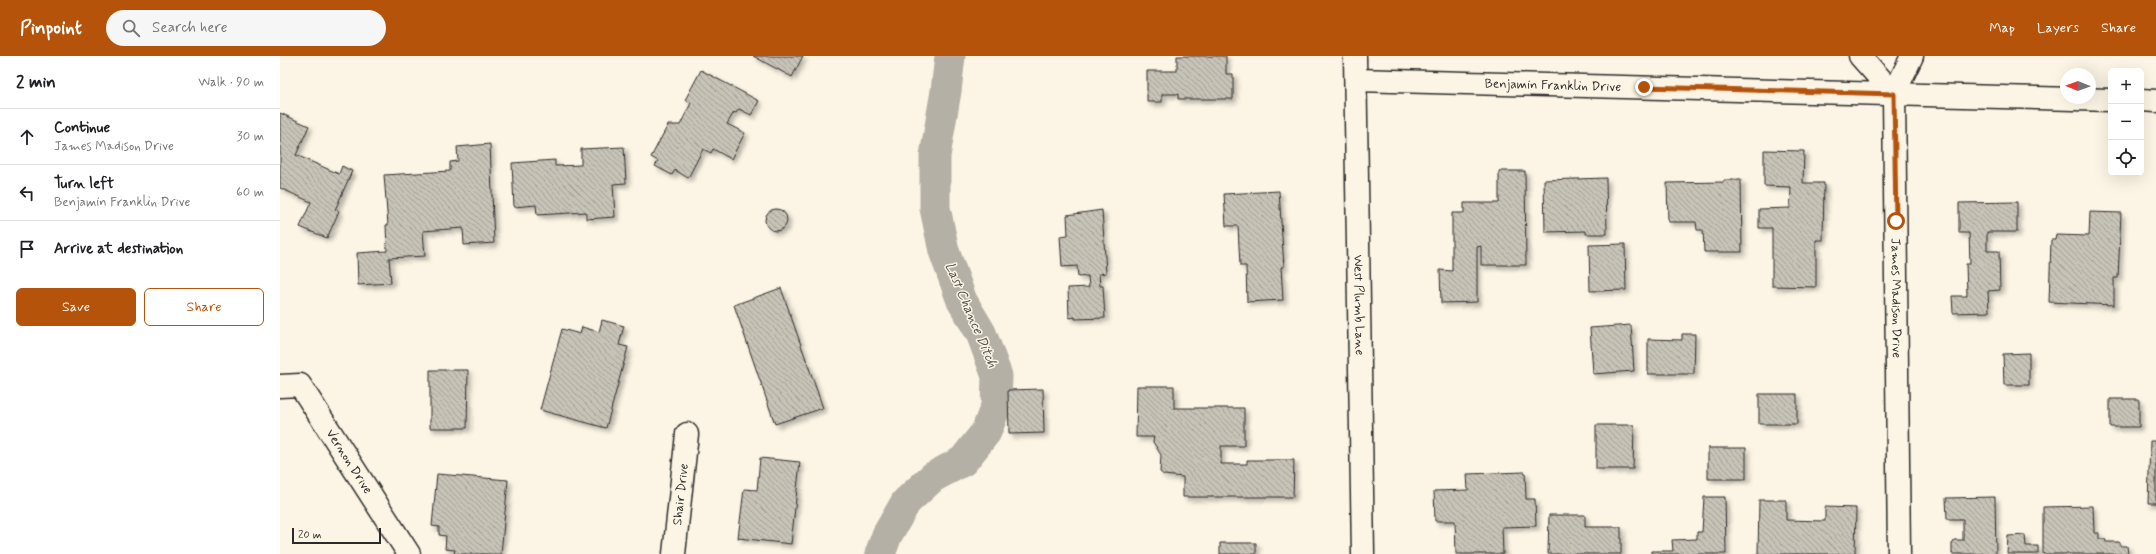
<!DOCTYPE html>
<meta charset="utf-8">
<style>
:root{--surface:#fff;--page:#f6f6f6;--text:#202124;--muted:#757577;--line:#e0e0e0;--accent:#b45309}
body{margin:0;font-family:Mynerve,sans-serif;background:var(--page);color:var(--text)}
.controls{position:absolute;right:12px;top:12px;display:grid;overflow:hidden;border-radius:6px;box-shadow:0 4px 16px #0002}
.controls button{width:36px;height:36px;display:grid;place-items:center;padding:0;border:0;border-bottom:1px solid var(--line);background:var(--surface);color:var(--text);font:20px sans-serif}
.compass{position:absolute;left:1780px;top:12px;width:36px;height:36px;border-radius:50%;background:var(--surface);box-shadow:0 4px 16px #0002;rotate:271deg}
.scale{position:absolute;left:12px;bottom:10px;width:89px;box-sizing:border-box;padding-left:4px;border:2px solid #2b2b2b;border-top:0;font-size:11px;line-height:14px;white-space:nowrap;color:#2b2b2b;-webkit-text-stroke:3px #fcf5e5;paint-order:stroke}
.stop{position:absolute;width:12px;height:12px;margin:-9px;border:3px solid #b45309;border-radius:50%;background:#fff}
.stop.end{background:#b45309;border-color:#fff;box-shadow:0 1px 4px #0008}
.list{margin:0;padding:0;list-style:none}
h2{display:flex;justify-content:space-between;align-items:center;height:52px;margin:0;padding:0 16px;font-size:17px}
h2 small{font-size:13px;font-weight:400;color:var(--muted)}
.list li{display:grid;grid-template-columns:26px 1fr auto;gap:12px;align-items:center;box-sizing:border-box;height:56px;padding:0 16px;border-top:1px solid var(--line)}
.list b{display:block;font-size:15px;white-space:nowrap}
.list p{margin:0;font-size:13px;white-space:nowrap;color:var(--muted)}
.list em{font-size:13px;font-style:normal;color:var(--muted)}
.actions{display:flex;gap:8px;padding:12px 16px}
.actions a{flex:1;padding:9px 0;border:1px solid var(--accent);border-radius:6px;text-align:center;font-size:14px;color:var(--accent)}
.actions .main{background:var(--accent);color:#fff}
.icon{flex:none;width:22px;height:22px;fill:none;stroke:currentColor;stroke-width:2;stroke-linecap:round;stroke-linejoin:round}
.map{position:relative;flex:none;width:1876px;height:498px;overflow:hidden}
header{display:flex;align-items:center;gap:24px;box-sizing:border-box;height:56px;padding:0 20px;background:var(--accent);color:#fff}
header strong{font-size:19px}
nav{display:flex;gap:22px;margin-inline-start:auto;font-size:14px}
.search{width:280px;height:36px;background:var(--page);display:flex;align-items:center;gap:10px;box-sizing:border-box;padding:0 14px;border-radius:22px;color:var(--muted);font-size:15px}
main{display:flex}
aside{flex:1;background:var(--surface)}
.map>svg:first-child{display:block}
</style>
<header>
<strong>Pinpoint</strong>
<div class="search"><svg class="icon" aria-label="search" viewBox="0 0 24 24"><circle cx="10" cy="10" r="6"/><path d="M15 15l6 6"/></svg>Search here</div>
<nav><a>Map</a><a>Layers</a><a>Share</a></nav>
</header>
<main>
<aside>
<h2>2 min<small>Walk · 90 m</small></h2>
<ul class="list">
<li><svg class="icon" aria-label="ahead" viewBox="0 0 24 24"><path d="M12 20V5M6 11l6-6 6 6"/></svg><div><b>Continue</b><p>James Madison Drive</p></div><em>30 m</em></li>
<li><svg class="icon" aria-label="left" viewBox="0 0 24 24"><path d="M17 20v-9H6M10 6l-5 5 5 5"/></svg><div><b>Turn left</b><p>Benjamin Franklin Drive</p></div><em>60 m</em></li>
<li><svg class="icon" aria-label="arrive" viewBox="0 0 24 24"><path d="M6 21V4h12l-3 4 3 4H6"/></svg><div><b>Arrive at destination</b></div></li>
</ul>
<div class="actions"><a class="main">Save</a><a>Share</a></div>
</aside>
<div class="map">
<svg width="1876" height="498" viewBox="0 0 1876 498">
<defs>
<pattern id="building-back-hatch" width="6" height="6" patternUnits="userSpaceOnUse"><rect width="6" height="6" fill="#c8c3b7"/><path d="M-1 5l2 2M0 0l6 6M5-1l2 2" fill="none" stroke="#a39f95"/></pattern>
<filter id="shadow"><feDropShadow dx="3.5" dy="3.5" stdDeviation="2" flood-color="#0004"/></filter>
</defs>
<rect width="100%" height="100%" fill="#fcf5e5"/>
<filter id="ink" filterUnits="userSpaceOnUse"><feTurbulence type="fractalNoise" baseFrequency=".025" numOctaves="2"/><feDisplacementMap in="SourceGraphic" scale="8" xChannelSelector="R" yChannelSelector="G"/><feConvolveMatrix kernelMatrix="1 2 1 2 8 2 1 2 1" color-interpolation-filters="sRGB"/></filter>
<g filter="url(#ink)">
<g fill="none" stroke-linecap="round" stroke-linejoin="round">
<path stroke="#b4b0a5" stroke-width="31" d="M 600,498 L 607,479 L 626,446 L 653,421 L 683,405 L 706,376 L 716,350 L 717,320 L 701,277 L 682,245 L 664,195 L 655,152 L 655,100 L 666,35 L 670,0"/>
</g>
<path fill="url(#building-back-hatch)" stroke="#2b2b2b" filter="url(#shadow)" d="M 473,0 L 523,0 L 512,21 Z
M 897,0 L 946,0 L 946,18 L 953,18 L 953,43 L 898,43 L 898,38 L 882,38 L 882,46 L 867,46 L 867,15 L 897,15 Z
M 421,14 L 479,45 L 471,59 L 459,53 L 456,57 L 454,56 L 447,68 L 465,77 L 451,103 L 433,93 L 431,97 L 423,93 L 408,122 L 395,114 L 392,119 L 375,110 L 378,105 L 371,101 L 388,69 L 400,69 L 411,47 L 405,44 Z
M 0,57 L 29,70 L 16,99 L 59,118 L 62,110 L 72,115 L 55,154 L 59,155 L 47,182 L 20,171 L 31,146 L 0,132 Z
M 210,88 L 214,187 L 184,189 L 183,172 L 143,175 L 145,200 L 109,202 L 111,227 L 78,229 L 77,197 L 107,195 L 106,169 L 108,169 L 104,119 L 170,115 L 170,106 L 178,105 L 177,91 Z
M 344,91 L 346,127 L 333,128 L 335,161 L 306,163 L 306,156 L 257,159 L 256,149 L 234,151 L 232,107 L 275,104 L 275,110 L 301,109 L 301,93 Z
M 1484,94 L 1524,95 L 1523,127 L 1544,127 L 1543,184 L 1536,184 L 1536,231 L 1492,230 L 1492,172 L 1479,172 L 1479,153 L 1510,152 L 1511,131 L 1484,130 Z
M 1219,115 L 1245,115 L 1246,209 L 1201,209 L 1201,190 L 1197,191 L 1197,246 L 1161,247 L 1160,214 L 1172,215 L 1172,157 L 1184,157 L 1184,147 L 1219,147 Z
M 1326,122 L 1327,178 L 1306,178 L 1306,175 L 1265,176 L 1264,124 Z
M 1444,124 L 1461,124 L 1462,196 L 1424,196 L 1423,174 L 1417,174 L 1416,166 L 1388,166 L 1387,127 L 1444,126 Z
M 999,135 L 1004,211 L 1001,211 L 1003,244 L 967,246 L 966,210 L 960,210 L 958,170 L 946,170 L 944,138 Z
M 1737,146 L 1737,176 L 1707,176 L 1707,195 L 1719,195 L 1720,234 L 1708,235 L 1709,256 L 1673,257 L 1672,240 L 1687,240 L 1686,208 L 1690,208 L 1689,177 L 1679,177 L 1679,147 Z
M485 164a11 11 0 1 1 22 0a11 11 0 1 1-22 0Z
M 822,154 L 826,217 L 819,218 L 820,230 L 823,230 L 825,262 L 795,263 L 795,261 L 789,262 L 788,232 L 809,231 L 808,220 L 798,221 L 797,210 L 782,211 L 780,180 L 788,179 L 787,159 Z
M 1810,156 L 1841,157 L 1838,222 L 1834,222 L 1834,249 L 1769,246 L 1771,184 L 1775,184 L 1776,179 L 1809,180 Z
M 1345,188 L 1346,234 L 1310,235 L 1309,189 Z
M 501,232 L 543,352 L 495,368 L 454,249 Z
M 322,264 L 344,270 L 339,289 L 348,291 L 326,372 L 260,354 L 282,273 L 300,278 L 302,271 L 319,276 Z
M 1351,269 L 1354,315 L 1313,318 L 1310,272 Z
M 1402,278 L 1415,278 L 1414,318 L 1368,318 L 1368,283 L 1402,284 Z
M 1749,297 L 1749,329 L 1724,329 L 1723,298 Z
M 150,314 L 188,314 L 187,372 L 150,372 Z
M 857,330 L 894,330 L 894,352 L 964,352 L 964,390 L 941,390 L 941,408 L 967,408 L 967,404 L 1014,404 L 1013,441 L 903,441 L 903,421 L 884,419 L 880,416 L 881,399 L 873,386 L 874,381 L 856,381 Z
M 763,333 L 764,377 L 729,378 L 728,334 Z
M 1479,338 L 1517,338 L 1517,368 L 1479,368 Z
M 1830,343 L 1859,343 L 1859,371 L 1830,371 Z
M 1316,369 L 1354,369 L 1353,413 L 1316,413 Z
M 1870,385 L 1876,385 L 1876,447 L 1868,447 Z
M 1428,392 L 1466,392 L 1466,423 L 1428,423 Z
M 480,402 L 520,406 L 511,488 L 458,482 L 464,433 L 477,434 Z
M 1245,416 L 1246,443 L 1255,443 L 1256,470 L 1222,471 L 1223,498 L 1176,498 L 1175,465 L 1155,465 L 1154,435 L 1188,434 L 1187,418 Z
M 157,418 L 228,424 L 221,498 L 174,498 L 175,494 L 165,493 L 166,480 L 159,479 L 159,471 L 152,470 Z
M 1424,441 L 1445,441 L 1446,498 L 1371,498 L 1371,495 L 1393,495 L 1392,484 L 1417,483 L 1417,476 L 1422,476 Z
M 1715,441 L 1716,498 L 1672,498 L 1672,488 L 1674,484 L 1683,484 L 1683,463 L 1667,463 L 1666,442 Z
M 1479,444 L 1506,444 L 1506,464 L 1545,465 L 1545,451 L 1576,452 L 1575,498 L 1478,498 Z
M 1813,450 L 1814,477 L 1819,477 L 1819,483 L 1825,483 L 1826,486 L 1839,486 L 1842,490 L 1847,490 L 1848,498 L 1763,498 L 1763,451 Z
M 1269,459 L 1305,459 L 1305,471 L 1341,471 L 1341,498 L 1268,498 Z
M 1745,479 L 1746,490 L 1758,490 L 1758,498 L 1727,498 L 1728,480 Z
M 940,487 L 976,487 L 976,498 L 940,498 Z"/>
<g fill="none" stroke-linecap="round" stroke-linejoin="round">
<g stroke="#2b2b2b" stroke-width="25">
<g id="minor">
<path id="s1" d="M 1580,0 L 1614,38 L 1619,498"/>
<path id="s2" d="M 1076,24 L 1831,44"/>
<path d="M 1614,38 L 1632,0"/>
<path d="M 1861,44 L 1876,45"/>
<path id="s3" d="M 0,330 L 20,329 L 129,498"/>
<path id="s4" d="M 394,498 L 407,378"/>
</g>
</g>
<g stroke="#2b2b2b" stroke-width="25">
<g id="major">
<path id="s5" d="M 1075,0 L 1083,498"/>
</g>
</g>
<use href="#minor" stroke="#fcf5e5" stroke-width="22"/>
<use href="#major" stroke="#fcf5e5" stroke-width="22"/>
</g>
</g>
<g fill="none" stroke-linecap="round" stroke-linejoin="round" filter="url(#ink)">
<path stroke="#b45309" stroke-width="5" d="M 1364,31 L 1614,38 L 1616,165"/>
</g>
<g text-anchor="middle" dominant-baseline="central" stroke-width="3" stroke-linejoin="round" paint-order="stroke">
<g font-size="13" fill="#2b2b2b" stroke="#fcf5e5">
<text stroke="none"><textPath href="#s2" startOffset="197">Benjamin Franklin Drive</textPath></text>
<text stroke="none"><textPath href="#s1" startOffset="255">James Madison Drive</textPath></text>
<text stroke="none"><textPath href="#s5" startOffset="249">West Plumb Lane</textPath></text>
<text stroke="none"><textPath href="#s3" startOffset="111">Vernon Drive</textPath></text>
<text stroke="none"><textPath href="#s4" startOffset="60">Shair Drive</textPath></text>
</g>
<g font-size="14" font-style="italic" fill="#545350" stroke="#fcf5e5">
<text transform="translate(691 259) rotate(67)">Last Chance Ditch</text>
</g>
</g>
</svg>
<div class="controls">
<button>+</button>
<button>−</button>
<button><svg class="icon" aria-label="locate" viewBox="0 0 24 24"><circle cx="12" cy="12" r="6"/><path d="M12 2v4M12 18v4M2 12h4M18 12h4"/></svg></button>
</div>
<svg class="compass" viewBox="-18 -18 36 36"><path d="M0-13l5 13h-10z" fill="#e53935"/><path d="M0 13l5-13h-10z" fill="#757577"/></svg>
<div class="scale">20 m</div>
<div class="stop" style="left:1616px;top:165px"></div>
<div class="stop end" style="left:1364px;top:31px"></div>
</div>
</main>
